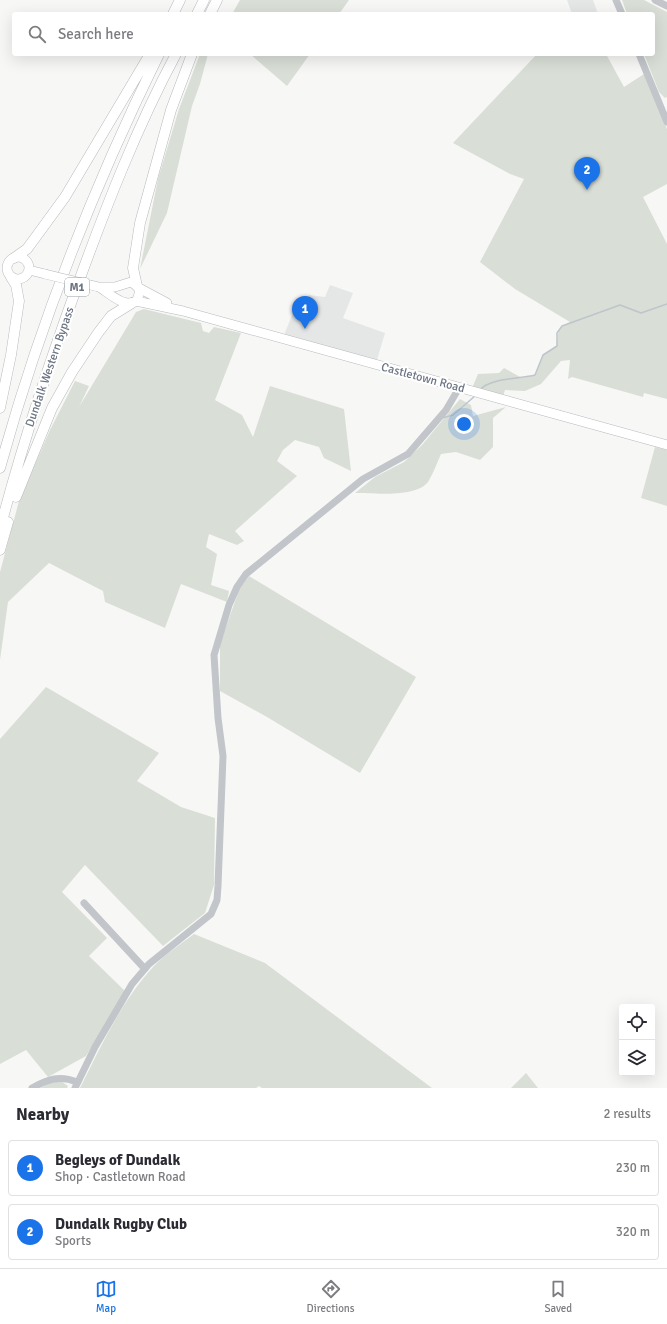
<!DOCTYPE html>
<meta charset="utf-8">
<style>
:root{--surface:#fff;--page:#f2f2f3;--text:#2b2b33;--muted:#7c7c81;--line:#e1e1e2;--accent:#1a73e8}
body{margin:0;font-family:Signika,sans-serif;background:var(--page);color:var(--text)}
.controls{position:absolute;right:12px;bottom:12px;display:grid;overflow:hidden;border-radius:4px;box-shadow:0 4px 16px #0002}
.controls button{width:36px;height:36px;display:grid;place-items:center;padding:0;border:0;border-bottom:1px solid var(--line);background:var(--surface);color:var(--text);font:20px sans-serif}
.you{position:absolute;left:464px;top:424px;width:14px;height:14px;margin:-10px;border:3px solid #fff;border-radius:50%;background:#1a73e8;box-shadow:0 0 0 6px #1a73e833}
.badge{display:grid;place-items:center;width:26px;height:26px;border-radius:50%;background:var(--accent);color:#fff;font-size:13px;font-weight:700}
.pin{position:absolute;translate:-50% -33px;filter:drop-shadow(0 1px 2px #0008)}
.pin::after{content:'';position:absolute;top:21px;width:14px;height:12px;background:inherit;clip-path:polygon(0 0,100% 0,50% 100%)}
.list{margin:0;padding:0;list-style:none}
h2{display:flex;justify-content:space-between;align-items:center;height:52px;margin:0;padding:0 16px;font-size:17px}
h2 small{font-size:13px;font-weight:400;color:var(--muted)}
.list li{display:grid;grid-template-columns:26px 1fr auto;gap:12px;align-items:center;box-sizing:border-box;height:56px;margin:0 8px 8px;padding:0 8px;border:1px solid var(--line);border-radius:4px}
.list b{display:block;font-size:15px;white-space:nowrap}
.list p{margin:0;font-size:13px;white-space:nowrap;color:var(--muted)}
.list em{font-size:13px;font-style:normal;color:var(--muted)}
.icon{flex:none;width:22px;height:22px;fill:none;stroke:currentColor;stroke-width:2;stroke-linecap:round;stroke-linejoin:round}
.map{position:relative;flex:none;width:667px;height:1088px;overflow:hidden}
.search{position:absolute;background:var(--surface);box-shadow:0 4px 16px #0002;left:12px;right:12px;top:12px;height:44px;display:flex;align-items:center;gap:10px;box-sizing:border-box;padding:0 14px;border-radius:4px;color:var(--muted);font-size:15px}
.sheet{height:180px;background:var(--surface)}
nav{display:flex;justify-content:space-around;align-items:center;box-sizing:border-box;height:56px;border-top:1px solid var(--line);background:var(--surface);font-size:11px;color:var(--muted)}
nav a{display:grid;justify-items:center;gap:2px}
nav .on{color:var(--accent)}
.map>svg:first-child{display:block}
</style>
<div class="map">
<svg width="667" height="1088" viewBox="0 0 667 1088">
<rect width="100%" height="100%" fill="#f7f8f6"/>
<path fill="#e5e7e6" d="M 567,0 L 593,0 L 598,14 L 572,14 Z
M 330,285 L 353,293 L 343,318 L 385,333 L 377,360 L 284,335 L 296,305 L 305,308 L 309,295 L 325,297 Z"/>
<path fill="#d9ded7" d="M 240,0 L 349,0 L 339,14 L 232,14 Z
M 622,0 L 644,0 L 667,12 L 667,97 L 665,98 L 659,92 L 644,54 L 653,54 L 653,14 L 627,14 Z
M 200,54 L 208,54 L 200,84 L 192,106 L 167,213 L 140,269 L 158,179 L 179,109 Z
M 250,54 L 310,54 L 287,86 Z
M 537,54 L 606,54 L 624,87 L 644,74 L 667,129 L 667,184 L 643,197 L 667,244 L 667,399 L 644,393 L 643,397 L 572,377 L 568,379 L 570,360 L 561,361 L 541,384 L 525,391 L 505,390 L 503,396 L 472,388 L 478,374 L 499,373 L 504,368 L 522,378 L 535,375 L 543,355 L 557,346 C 557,333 558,328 570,322 L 515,289 L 480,262 L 524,179 L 510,174 L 453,143 Z
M 144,309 L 201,323 L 203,331 L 209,333 L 214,327 L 241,333 L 215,400 L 242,415 L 253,437 L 270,386 L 344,409 L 351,471 L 324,458 L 319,447 L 295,440 L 283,450 L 277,461 L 297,476 L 235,531 L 244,541 L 237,545 L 209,534 L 206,547 L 217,554 L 211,585 L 229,591 L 227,602 L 181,584 L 165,628 L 105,602 L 103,591 L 49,563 L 8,602 L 0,660 L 0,572 L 19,501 L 50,430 L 75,381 L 89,386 L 79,407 L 136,312 Z
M 460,399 L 471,405 L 473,416 L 506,407 L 493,418 L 493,447 L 480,460 L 456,452 L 441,454 C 437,463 433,474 428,482 C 416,498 373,493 355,493 L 375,477 L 404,462 L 422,445 Z
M 655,447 L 667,450 L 667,506 L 641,498 Z
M 249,576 L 416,677 L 360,773 L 267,717 L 220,691 L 220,644 L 239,590 Z
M 46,687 L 159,753 L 137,781 L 181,807 L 215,818 L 214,885 L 205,913 L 163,946 L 85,865 L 62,892 L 107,938 L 89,956 L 125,991 L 86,1056 L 48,1077 L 26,1050 L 0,1064 L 0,739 Z
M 194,934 L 265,963 L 432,1088 L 262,1088 L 259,1086 L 256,1088 L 80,1088 C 101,1046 121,1002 153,967 C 165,954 181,944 194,934 Z
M 526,1073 L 538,1088 L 511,1088 Z
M 52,1082 L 62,1082 L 68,1086 L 67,1088 L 40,1088 Z"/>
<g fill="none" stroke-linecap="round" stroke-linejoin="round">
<path stroke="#bec5cb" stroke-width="1.5" d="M 480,390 C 489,378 520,379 535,375 L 543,355 L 557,346 L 557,333 L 562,326 L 620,305 L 641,313 L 667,304
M 442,418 L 453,415 L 475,396"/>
<g stroke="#b6b8bd" stroke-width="10">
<path id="major" d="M7 268a11 11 0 1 1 22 0a11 11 0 1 1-22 0Z
M 29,270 L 45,274
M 131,282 L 137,286 L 140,291 L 137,300 C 126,310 109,293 99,287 L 115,287 Z
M 139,288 L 167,303
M 136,301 L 183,311 L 667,445"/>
</g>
<g stroke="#b7b9bd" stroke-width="11">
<path id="highway" d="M 173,14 L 180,0
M 197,14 L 204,0
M 210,14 L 217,0
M 14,258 L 27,249 L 65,197 L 150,54
M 137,286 L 133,268 L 140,223 L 171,110 L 192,54
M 0,408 L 11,355 L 19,301 L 16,285 L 11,277
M 0,468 C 39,326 94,186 159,54
M 16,497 L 52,408 L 72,372 L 98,333 L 111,316 L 132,303
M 0,529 C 22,445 49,363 79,281 C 107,204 137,127 176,54
M 0,550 L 8,522"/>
</g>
<path stroke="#c2c5c9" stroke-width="7" d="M 616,0 L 622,14
M 655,0 L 667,6
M 639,54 L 667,122
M 84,903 L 145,969
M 32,1088 C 48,1079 60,1075 77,1082
M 75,1088 L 95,1047 L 132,984 L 149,964 L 211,914 L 217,900 L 218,886 L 223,756 L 218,718 L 214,655 L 229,605 L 237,587 L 246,574 L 363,479 L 408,454 L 446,410 L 459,388"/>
<use href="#major" stroke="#fff" stroke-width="9"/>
<use href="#highway" stroke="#fff" stroke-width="10"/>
<g stroke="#b6b8bd" stroke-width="10" stroke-linecap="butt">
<path id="major-bridge" d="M 45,274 L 99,287"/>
</g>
<use href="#major-bridge" stroke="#fff" stroke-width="9"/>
</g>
<g text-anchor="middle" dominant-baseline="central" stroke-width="4" stroke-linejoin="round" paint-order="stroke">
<rect fill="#fff" stroke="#979ea8" stroke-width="1" x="65" y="278" width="24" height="18" rx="3"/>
<g font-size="11" font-weight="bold" fill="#6b7483">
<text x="77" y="287">M1</text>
</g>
<g font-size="12" fill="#6b7483" stroke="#fff">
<text transform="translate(50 367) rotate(-71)">Dundalk Western Bypass</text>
<text transform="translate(423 378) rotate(15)">Castletown Road</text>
</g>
</g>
</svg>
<div class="controls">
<button><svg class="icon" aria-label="locate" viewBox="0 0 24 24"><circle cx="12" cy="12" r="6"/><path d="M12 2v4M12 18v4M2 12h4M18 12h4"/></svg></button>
<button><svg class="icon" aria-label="layers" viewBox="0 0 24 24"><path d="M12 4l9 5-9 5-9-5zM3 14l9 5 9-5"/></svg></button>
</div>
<div class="you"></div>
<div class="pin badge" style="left:305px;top:329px">1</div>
<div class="pin badge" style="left:587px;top:190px">2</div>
<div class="search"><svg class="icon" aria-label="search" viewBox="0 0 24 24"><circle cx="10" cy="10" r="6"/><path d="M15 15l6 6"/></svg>Search here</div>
</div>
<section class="sheet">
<h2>Nearby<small>2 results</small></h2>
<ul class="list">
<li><span class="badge">1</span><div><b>Begleys of Dundalk</b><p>Shop · Castletown Road</p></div><em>230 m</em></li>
<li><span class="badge">2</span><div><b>Dundalk Rugby Club</b><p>Sports</p></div><em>320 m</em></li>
</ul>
</section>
<nav>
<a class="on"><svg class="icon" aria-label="map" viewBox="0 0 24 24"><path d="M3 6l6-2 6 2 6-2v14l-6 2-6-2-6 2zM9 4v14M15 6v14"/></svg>Map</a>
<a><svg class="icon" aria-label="directions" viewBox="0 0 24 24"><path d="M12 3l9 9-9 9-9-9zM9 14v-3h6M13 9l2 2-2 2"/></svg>Directions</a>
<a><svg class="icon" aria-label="saved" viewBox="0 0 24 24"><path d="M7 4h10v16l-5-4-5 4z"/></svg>Saved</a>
</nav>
